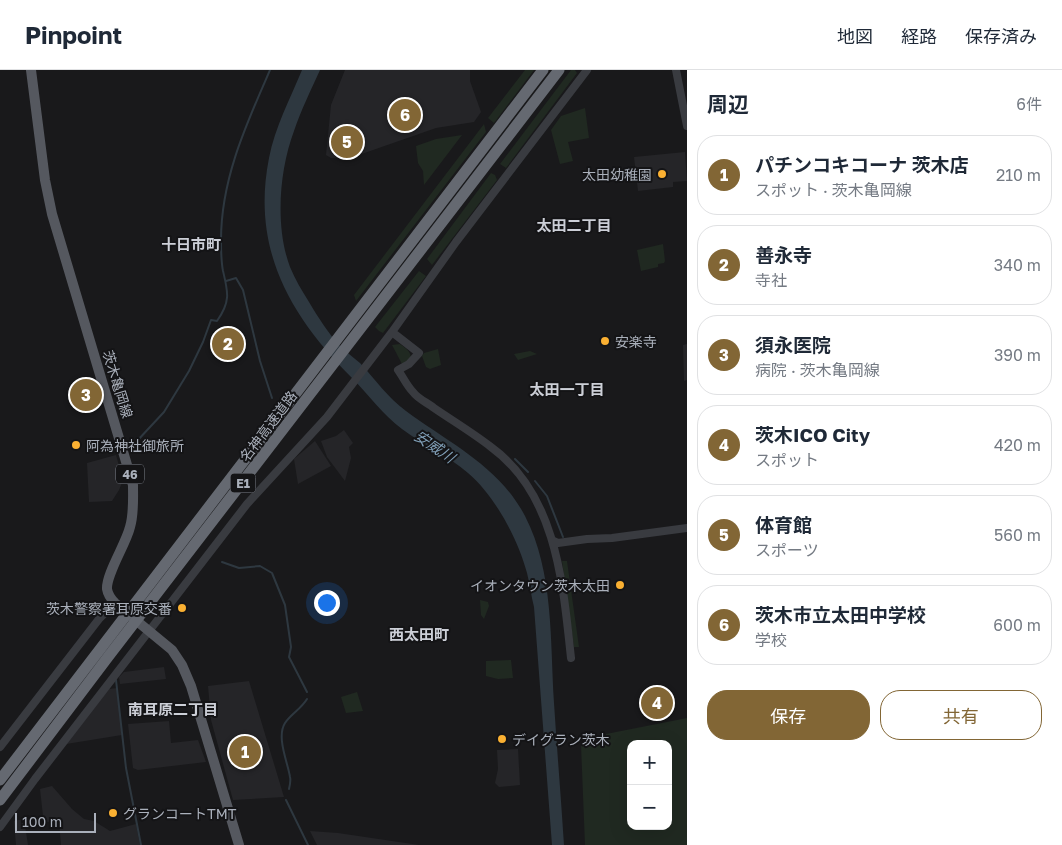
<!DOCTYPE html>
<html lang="ja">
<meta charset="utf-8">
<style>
:root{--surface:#fff;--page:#f6f6f7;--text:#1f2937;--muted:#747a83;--line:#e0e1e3;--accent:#826635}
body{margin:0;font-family:"Golos Text","Noto Sans JP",sans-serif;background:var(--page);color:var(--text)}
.controls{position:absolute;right:15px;bottom:15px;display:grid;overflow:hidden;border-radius:10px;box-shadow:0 5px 20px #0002}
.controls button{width:45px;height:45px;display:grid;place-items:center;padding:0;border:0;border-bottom:1px solid var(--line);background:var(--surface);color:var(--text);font:25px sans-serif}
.scale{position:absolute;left:15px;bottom:12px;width:81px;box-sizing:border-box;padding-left:5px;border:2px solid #aab0bb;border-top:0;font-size:14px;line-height:18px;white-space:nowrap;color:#aab0bb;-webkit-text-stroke:4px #141416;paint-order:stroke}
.you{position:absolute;left:326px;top:532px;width:18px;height:18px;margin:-12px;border:4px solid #fff;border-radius:50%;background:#1a73e8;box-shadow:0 0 0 8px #1a73e833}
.badge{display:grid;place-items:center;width:32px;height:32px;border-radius:50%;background:var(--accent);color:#fff;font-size:16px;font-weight:700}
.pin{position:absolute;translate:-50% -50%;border:2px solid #fff;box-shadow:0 1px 5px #0006}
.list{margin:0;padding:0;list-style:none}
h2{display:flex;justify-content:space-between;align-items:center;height:65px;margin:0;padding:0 20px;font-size:21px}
h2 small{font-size:16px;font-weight:400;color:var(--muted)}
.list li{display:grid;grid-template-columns:32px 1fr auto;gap:15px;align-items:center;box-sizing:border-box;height:80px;margin:0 10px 10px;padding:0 10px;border:1px solid var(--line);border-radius:20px}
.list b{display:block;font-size:19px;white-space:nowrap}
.list p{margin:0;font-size:16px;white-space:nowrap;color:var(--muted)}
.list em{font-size:16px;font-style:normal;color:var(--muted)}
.actions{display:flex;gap:10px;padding:15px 20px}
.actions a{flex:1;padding:11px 0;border:1px solid var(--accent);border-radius:20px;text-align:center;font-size:18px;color:var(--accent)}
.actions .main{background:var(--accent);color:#fff}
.map{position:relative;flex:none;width:687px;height:775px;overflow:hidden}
header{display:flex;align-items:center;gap:30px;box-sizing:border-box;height:70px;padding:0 25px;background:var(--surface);border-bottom:1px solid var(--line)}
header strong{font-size:24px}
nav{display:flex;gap:28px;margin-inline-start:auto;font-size:18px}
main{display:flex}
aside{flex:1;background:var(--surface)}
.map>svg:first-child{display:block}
</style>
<header>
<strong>Pinpoint</strong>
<nav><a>地図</a><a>経路</a><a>保存済み</a></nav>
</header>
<main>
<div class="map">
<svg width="687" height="775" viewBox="0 0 687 775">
<rect width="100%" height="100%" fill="#19191b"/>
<path fill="#252528" d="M 345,0 L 470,0 L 470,11 L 481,42 L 474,52 L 436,58 L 353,87 L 331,88 L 326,85 L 331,35 Z
M 685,82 L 687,111 L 673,112 L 673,117 L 638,121 L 634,87 Z
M 687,274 L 687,310 L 684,311 L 683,275 Z
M 344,360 L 353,373 L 349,377 L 351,388 L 345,411 L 327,387 L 321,371 L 336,366 Z
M 315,371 L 331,396 L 298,414 L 294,389 Z
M 116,385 L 123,410 L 119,420 L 112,431 L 89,432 L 87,393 Z
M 164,597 L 166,609 L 120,614 L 119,607 L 124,602 Z
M 249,611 L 284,727 L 233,730 L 211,650 L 208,616 Z
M 117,618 L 122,665 L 66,674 L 109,619 Z
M 169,651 L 171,673 L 198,670 L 206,692 L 138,700 L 133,698 L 128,654 Z
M 518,679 L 520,715 L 499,717 L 495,713 L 498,699 L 497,680 Z
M 52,716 L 72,739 L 84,749 L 94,751 L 110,761 L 136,754 L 140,775 L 61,775 L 59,751 L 47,752 L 43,746 L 40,719 Z
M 24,749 L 28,775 L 16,775 L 14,751 Z
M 310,761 L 338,763 L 419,775 L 317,775 Z"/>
<path fill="#202921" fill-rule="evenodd" d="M 525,0 L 534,0 L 494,53 L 488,48 Z
M 571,0 L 575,0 L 577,3 L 506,98 L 500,94 Z
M 585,38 L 589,68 L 568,72 L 573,91 L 560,94 L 551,60 L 561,46 Z
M 484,54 L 486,62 L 356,231 L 354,225 Z
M 462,65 L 424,115 L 423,101 L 418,93 L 416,76 L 436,69 Z
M 491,103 L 495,105 L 497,110 L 432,195 L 427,189 Z
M 663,174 L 665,191 L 664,193 L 658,194 L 658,197 L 641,201 L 637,180 Z
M 419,201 L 426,206 L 383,263 L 379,261 L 375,257 Z
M 400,274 C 405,278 413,282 410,290 L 402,294 L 392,275 Z
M 438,279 L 441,295 L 430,299 L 426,297 L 422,286 L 424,283 Z
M 530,281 L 537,284 L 518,290 L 514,284 Z
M 562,491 L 567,491 L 579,577 L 574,577 Z
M 480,530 L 488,532 L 489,536 L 484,549 L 481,545 Z
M 511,590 L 513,608 L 498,609 L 486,606 L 486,591 Z
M 357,622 L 363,641 L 346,643 L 341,627 Z
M 687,648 L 687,775 L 585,775 L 581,675 L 606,674 L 606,664 ZM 631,674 L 668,674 L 668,756 L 631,756 Z"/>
<path fill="#2e3840" d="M 302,0 L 320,0 C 311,20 301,40 294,61 C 279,101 275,157 290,197 C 295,209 302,221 309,232 C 318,247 328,263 340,276 C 346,282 353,287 360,293 C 375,309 388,328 406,341 C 449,373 499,396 525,446 C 554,502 550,571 554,633 C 557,680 561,728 564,775 L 552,775 L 534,537 C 531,526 530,514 527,503 C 518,469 495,426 468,403 C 449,386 423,375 402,359 C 383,345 369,325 352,308 C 290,246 251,179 269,88 C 275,57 290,29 302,0 Z"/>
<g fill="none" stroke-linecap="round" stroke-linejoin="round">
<path stroke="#2e3840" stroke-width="2" d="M 226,211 L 236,208 L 243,220 L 260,291 L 272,328
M 134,377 L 137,371 L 164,342 L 189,301 L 203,272 L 211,250 L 217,251 C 231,231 228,222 223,201 C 221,191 221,180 221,170 C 221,109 246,55 270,0
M 515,389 L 528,402
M 535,411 L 547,426 L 563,467
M 222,492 L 239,498 L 260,496 L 272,503 L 285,535 L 291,577 L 289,587 L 307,622
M 116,610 L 126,698 L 141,775
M 289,719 C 290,715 291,711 290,707 C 288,693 276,667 285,653 C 291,644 301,639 307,629
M 286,730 L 308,775"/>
<path stroke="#393b40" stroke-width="8" d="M 676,0 L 687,56
M 392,262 L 419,283 L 409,294 L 398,300 C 403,307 407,316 413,322 C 418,329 428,333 434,338 C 453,351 473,363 491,377 C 557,425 563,515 571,588
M 552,470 L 558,473 L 587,469 L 612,468 L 687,458
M 0,677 L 99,549 L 115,533
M 0,757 L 35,709 L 247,434 L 327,347 L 392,262 L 456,172 L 587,0"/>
<path stroke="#55585f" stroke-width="10" d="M 31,0 L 45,110 L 52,144 L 133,415 C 133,429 134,444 130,457 C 126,474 106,504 107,519 C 108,525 111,529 115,533 L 172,580 L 182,595 L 191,616 L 239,775"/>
<path stroke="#656971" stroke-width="11" d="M 0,710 L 543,0
M 0,730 L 108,587 L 559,0"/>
</g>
<g fill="#fab032" stroke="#141416" stroke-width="2">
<circle cx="662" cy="104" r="5"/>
<circle cx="605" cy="271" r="5"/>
<circle cx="76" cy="375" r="5"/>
<circle cx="620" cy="515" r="5"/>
<circle cx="182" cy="538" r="5"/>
<circle cx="502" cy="669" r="5"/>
<circle cx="113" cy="743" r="5"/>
</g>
<g text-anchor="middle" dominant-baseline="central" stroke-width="4" stroke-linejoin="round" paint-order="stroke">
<g fill="#141416" stroke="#7d818a" stroke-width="1">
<rect x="116" y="394.5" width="28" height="19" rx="4"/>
<rect x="230.5" y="403.5" width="25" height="19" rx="4"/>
</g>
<g font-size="12" font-weight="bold" fill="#aab0bb">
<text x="130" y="404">46</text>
<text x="243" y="413">E1</text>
</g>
<g font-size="14" fill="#aab0bb" stroke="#141416" text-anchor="start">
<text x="652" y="104" text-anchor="end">太田幼稚園</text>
<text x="615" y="271">安楽寺</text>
<text x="86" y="375">阿為神社御旅所</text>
<text x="610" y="515" text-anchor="end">イオンタウン茨木太田</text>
<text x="172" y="538" text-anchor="end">茨木警察署耳原交番</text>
<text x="512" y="669">デイグラン茨木</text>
<text x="123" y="743">グランコートTMT</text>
</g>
<g font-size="14" fill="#aab0bb" stroke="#141416">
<text transform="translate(118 314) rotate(73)">茨木亀岡線</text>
<text transform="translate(268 356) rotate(-53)">名神高速道路</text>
</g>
<g font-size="15" font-weight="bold" fill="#cccfd7" stroke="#141416">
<text x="574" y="155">太田二丁目</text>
<text x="191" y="174">十日市町</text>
<text x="567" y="319">太田一丁目</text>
<text x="419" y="564">西太田町</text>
<text x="173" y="639">南耳原二丁目</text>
</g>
<g font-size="15" font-style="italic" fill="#809fb7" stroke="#141416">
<text transform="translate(435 376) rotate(34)">安威川</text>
</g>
</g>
</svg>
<div class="controls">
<button>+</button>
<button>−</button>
</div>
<div class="scale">100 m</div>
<div class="you"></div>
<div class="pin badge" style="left:245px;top:682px">1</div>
<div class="pin badge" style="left:228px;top:274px">2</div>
<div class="pin badge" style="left:86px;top:325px">3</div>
<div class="pin badge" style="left:657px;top:633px">4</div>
<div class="pin badge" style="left:347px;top:72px">5</div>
<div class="pin badge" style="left:405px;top:45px">6</div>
</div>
<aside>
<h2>周辺<small>6件</small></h2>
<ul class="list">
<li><span class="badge">1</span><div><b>パチンコキコーナ 茨木店</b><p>スポット · 茨木亀岡線</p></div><em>210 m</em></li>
<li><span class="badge">2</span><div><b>善永寺</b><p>寺社</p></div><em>340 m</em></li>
<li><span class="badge">3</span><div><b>須永医院</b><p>病院 · 茨木亀岡線</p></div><em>390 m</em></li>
<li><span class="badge">4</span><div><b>茨木ICO City</b><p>スポット</p></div><em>420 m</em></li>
<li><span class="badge">5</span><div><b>体育館</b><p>スポーツ</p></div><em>560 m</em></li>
<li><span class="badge">6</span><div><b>茨木市立太田中学校</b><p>学校</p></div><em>600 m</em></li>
</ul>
<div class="actions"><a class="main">保存</a><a>共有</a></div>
</aside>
</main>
